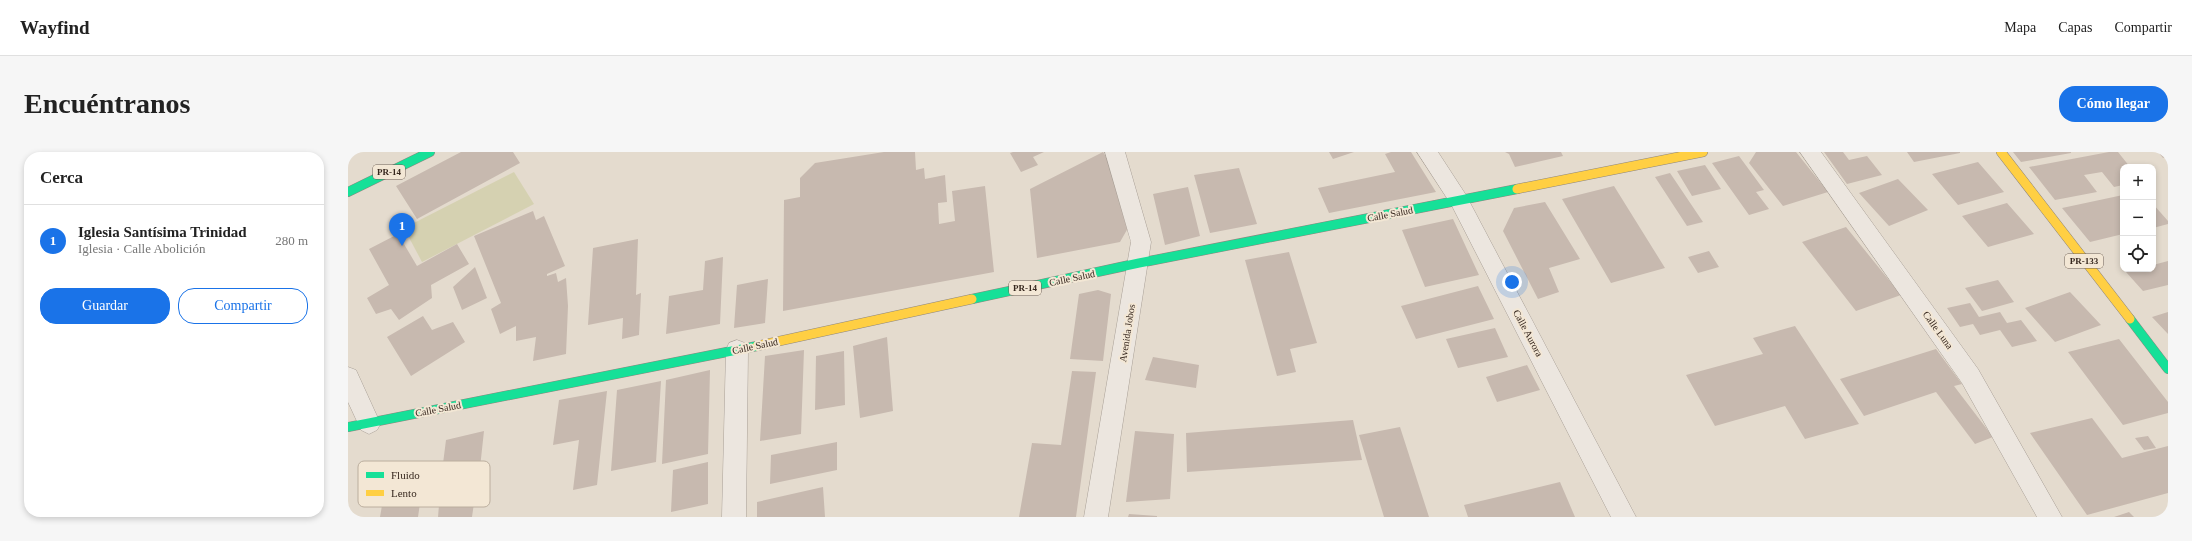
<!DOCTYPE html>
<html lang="es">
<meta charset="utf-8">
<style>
:root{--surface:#fff;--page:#f6f6f6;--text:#222;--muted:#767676;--line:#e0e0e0;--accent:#1a73e8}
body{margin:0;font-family:"Times New Roman",serif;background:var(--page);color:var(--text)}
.controls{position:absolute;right:12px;top:12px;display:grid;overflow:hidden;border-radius:8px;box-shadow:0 2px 6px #0003}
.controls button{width:36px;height:36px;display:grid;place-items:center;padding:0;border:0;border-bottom:1px solid var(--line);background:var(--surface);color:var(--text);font:20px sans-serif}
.you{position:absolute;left:1164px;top:130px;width:14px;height:14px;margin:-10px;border:3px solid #fff;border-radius:50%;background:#1a73e8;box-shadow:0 0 0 6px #1a73e833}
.badge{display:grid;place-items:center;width:26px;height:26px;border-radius:50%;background:var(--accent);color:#fff;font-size:13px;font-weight:700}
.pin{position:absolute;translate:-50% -33px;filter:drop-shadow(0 1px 2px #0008)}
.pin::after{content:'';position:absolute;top:21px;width:14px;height:12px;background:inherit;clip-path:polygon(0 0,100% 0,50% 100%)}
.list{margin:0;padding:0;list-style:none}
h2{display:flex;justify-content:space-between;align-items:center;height:52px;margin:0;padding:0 16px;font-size:17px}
h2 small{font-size:13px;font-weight:400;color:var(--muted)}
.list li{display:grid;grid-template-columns:26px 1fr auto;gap:12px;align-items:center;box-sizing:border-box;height:72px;padding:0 16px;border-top:1px solid var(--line)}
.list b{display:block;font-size:15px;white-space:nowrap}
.list p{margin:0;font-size:13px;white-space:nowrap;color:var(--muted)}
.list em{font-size:13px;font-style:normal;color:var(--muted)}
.actions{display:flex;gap:8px;padding:12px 16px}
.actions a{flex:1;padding:9px 0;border:1px solid var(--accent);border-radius:16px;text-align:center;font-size:14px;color:var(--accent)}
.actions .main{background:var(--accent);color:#fff}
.icon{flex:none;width:22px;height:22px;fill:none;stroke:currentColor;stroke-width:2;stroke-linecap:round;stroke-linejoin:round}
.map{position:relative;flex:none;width:1820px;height:365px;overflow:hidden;border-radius:16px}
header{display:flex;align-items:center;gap:24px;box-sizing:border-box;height:56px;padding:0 20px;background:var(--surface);border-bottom:1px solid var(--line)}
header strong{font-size:19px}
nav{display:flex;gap:22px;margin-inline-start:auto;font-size:14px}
.intro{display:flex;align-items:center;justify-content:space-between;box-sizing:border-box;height:96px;padding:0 24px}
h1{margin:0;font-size:28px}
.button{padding:10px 18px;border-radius:16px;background:var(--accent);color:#fff;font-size:14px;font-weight:700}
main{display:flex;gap:24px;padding:0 24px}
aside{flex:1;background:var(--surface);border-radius:16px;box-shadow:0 2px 6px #0003}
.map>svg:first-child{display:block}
</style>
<header>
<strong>Wayfind</strong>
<nav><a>Mapa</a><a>Capas</a><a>Compartir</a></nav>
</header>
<div class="intro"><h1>Encuéntranos</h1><a class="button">Cómo llegar</a></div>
<main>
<aside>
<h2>Cerca<small></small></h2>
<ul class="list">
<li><span class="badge">1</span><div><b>Iglesia Santísima Trinidad</b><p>Iglesia · Calle Abolición</p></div><em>280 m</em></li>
</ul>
<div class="actions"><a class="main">Guardar</a><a>Compartir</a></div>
</aside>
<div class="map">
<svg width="1820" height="365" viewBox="0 0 1820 365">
<rect width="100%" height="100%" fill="#e4dbce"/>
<path fill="#d5d1b1" d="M 166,20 L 186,52 L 74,110 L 56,76 Z"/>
<path fill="#c7b9af" d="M 113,0 L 165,0 L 172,11 L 69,67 L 48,34 Z
M 536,0 L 567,0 L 568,18 L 576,16 L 577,27 L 597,23 L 599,50 L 590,51 L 591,72 L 607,69 L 604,39 L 637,34 L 646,120 L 435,159 L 436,48 L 452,45 L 452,26 L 467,11 Z
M 665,0 L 696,0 L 685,5 L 690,13 L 673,20 L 662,1 Z
M 755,0 L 761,10 L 784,69 L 772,90 L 689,106 L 682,37 Z
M 981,0 L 1006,0 L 985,7 Z
M 1043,0 L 1063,0 L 1088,40 L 981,61 L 970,36 L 1047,20 L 1037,2 Z
M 1157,0 L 1213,0 L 1215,4 L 1167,15 L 1161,2 Z
M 1408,0 L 1448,0 L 1480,40 L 1435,54 L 1401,11 Z
M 1476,0 L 1495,0 L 1501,8 L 1519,4 L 1534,23 L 1499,32 Z
M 1559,0 L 1612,0 L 1612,1 L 1566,10 Z
M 1665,0 L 1723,0 L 1723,1 L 1673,10 Z
M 1761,0 L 1770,0 L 1782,15 L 1775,15 L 1775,33 L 1766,35 L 1754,20 L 1736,23 L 1749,40 L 1707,48 L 1681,15 Z
M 1810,0 L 1820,0 L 1820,5 L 1815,6 Z
M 1391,4 L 1416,38 L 1408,40 L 1421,57 L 1401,63 L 1364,11 Z
M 1630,10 L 1656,40 L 1610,53 L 1584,22 Z
M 1357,13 L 1373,37 L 1344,44 L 1329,19 Z
M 891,16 L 909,72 L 862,81 L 846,23 Z
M 1322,21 L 1355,70 L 1339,74 L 1307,25 Z
M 1550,27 L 1580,58 L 1541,74 L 1511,41 Z
M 1266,34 L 1317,116 L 1263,131 L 1214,47 Z
M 840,35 L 852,84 L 817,93 L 805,42 Z
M 1775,43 L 1775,82 L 1742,90 L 1714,56 Z
M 1197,50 L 1232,107 L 1201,116 L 1211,140 L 1190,147 L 1155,79 L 1166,56 Z
M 1659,51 L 1686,82 L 1640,95 L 1614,64 Z
M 1805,52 L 1820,69 L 1820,72 L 1805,76 Z
M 185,59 L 188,68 L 196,64 L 217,114 L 199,122 L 199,124 L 208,121 L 210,130 L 218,126 L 220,154 L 218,202 L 185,209 L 188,185 L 168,189 L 168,174 L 152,182 L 143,157 L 153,151 L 126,84 Z
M 1105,67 L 1131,123 L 1077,135 L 1054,78 Z
M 1498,75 L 1553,143 L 1508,159 L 1454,90 Z
M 50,82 L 69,114 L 109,92 L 121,112 L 83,133 L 84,146 L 51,168 L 43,157 L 28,162 L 19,146 L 41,133 L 21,97 Z
M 290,87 L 288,143 L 293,141 L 291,183 L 274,187 L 275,166 L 240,173 L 245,96 Z
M 1361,99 L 1371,115 L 1350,121 L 1340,105 Z
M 941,100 L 969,191 L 942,197 L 948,220 L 929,224 L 897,108 Z
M 375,105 L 372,172 L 318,182 L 321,144 L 355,138 L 357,109 Z
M 1820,109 L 1820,133 L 1795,139 L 1778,120 L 1788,117 L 1805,117 L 1805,113 Z
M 127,115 L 139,146 L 114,158 L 105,135 Z
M 420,127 L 417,171 L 386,176 L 389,133 Z
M 1650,128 L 1666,150 L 1634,159 L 1617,136 Z
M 1130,134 L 1146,167 L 1068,187 L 1053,154 Z
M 750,138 L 763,142 L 755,209 L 722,207 L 731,142 Z
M 1722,140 L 1753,173 L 1707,190 L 1677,156 Z
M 1622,151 L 1631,165 L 1652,160 L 1659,171 L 1673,168 L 1689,189 L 1664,195 L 1652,178 L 1632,183 L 1625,172 L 1612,175 L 1599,156 Z
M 1820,160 L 1820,182 L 1804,165 Z
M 75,164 L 84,178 L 105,170 L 117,190 L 63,224 L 39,185 Z
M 1447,174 L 1511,272 L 1457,287 L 1437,254 L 1367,274 L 1338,223 L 1415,202 L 1405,186 Z
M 1147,176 L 1160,205 L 1110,216 L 1098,187 Z
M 539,185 L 545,259 L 512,266 L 505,194 Z
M 1771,187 L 1820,250 L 1820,261 L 1775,273 L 1720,200 Z
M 1588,197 L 1614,232 L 1606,234 L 1645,285 L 1627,292 L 1588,240 L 1516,264 L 1492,227 Z
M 456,198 L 453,282 L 412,289 L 417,204 Z
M 496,199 L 497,253 L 467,258 L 468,204 Z
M 805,205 L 851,213 L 848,236 L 797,228 Z
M 1179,213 L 1192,238 L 1149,250 L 1138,225 Z
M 362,218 L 360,302 L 314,312 L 318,228 Z
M 724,219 L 748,220 L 728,365 L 671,365 L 684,291 L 713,293 Z
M 313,229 L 308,310 L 263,319 L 269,238 Z
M 259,239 L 249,333 L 225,338 L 231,288 L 205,293 L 211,248 Z
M 1744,266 L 1774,306 L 1820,294 L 1820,341 L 1739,363 L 1682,281 Z
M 1005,268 L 1014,308 L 839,320 L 838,281 Z
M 1052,275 L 1081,365 L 1036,365 L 1011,283 Z
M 136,279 L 130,334 L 91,343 L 98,288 Z
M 787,279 L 826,282 L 822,347 L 778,350 Z
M 1800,284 L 1808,296 L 1796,298 L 1787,286 Z
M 489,290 L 489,318 L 422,332 L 423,303 Z
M 78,310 L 70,365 L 32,365 L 40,319 Z
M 360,310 L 360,352 L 323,360 L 325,318 Z
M 1212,330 L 1227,365 L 1120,365 L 1116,353 Z
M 475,335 L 477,365 L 409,365 L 409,350 Z
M 127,344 L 124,365 L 90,365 L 91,353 Z
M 1781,360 L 1786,365 L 1766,365 Z
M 781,362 L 809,364 L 809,365 L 780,365 Z"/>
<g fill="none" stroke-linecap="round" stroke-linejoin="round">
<g stroke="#a9a097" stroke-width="1">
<path id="street" d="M 757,0 L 777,0 L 803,90 L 760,365 L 736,365 L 783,90 Z
M 1069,0 L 1090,0 L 1118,43 L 1288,365 L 1263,365 L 1104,54 Z
M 1452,0 L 1473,0 L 1630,217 L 1714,365 L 1689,365 L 1614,231 Z
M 389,188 L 397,191 L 400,198 L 398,365 L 374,365 L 378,198 L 381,191 Z
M 0,215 L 8,218 L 29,264 L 33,271 L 29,278 L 21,282 L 13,278 L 0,250 Z"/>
</g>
<g stroke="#8e867e" stroke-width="10">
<path id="fast" d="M 0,40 L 82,0
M 624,147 L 791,111 L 1169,37
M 1782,167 L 1820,217
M 0,275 L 409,194"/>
</g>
<g stroke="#8e867e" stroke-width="10">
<path id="slow" d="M 1653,0 L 1782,167
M 1169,37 L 1355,0
M 409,194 L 624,147"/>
</g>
<use href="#street" fill="#ece6df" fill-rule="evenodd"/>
<use href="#fast" stroke="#16e098" stroke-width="9"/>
<use href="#slow" stroke="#ffcf43" stroke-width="9"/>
</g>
<g text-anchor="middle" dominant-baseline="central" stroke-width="4" stroke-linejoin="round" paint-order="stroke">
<g fill="#f3e7d5" stroke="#6f6156" stroke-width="1">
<rect x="25" y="13" width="32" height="14" rx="3"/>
<rect x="1717" y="102" width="38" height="14" rx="3"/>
<rect x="661" y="129" width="32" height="14" rx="3"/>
</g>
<g font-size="9" font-weight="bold" fill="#37281f">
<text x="41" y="20">PR-14</text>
<text x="1736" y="109">PR-133</text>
<text x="677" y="136">PR-14</text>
</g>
<g font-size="10" fill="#37281f" stroke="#f3e7d5">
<text transform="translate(1042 62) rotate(-11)">Calle Salud</text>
<text transform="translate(724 126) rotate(-12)">Calle Salud</text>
<text transform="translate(1590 178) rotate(54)">Calle Luna</text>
<text transform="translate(779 181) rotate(-81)">Avenida Jobos</text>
<text transform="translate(1180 181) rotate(62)">Calle Aurora</text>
<text transform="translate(407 194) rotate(-12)">Calle Salud</text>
<text transform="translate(90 257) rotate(-11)">Calle Salud</text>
</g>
</g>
<rect x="10" y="309" width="132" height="46" rx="6" fill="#f3e7d5" stroke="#bbae9e" stroke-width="1"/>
<rect x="18" y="320" width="18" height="6" fill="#16e098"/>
<rect x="18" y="338" width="18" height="6" fill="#ffcf43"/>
<g font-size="11" fill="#37281f">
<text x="43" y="327">Fluido</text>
<text x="43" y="345">Lento</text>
</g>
</svg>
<div class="controls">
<button>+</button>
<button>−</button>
<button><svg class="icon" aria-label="locate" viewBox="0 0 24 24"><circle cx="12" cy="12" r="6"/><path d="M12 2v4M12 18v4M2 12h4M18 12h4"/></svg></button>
</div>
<div class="you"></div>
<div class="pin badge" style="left:54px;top:94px">1</div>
</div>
</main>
